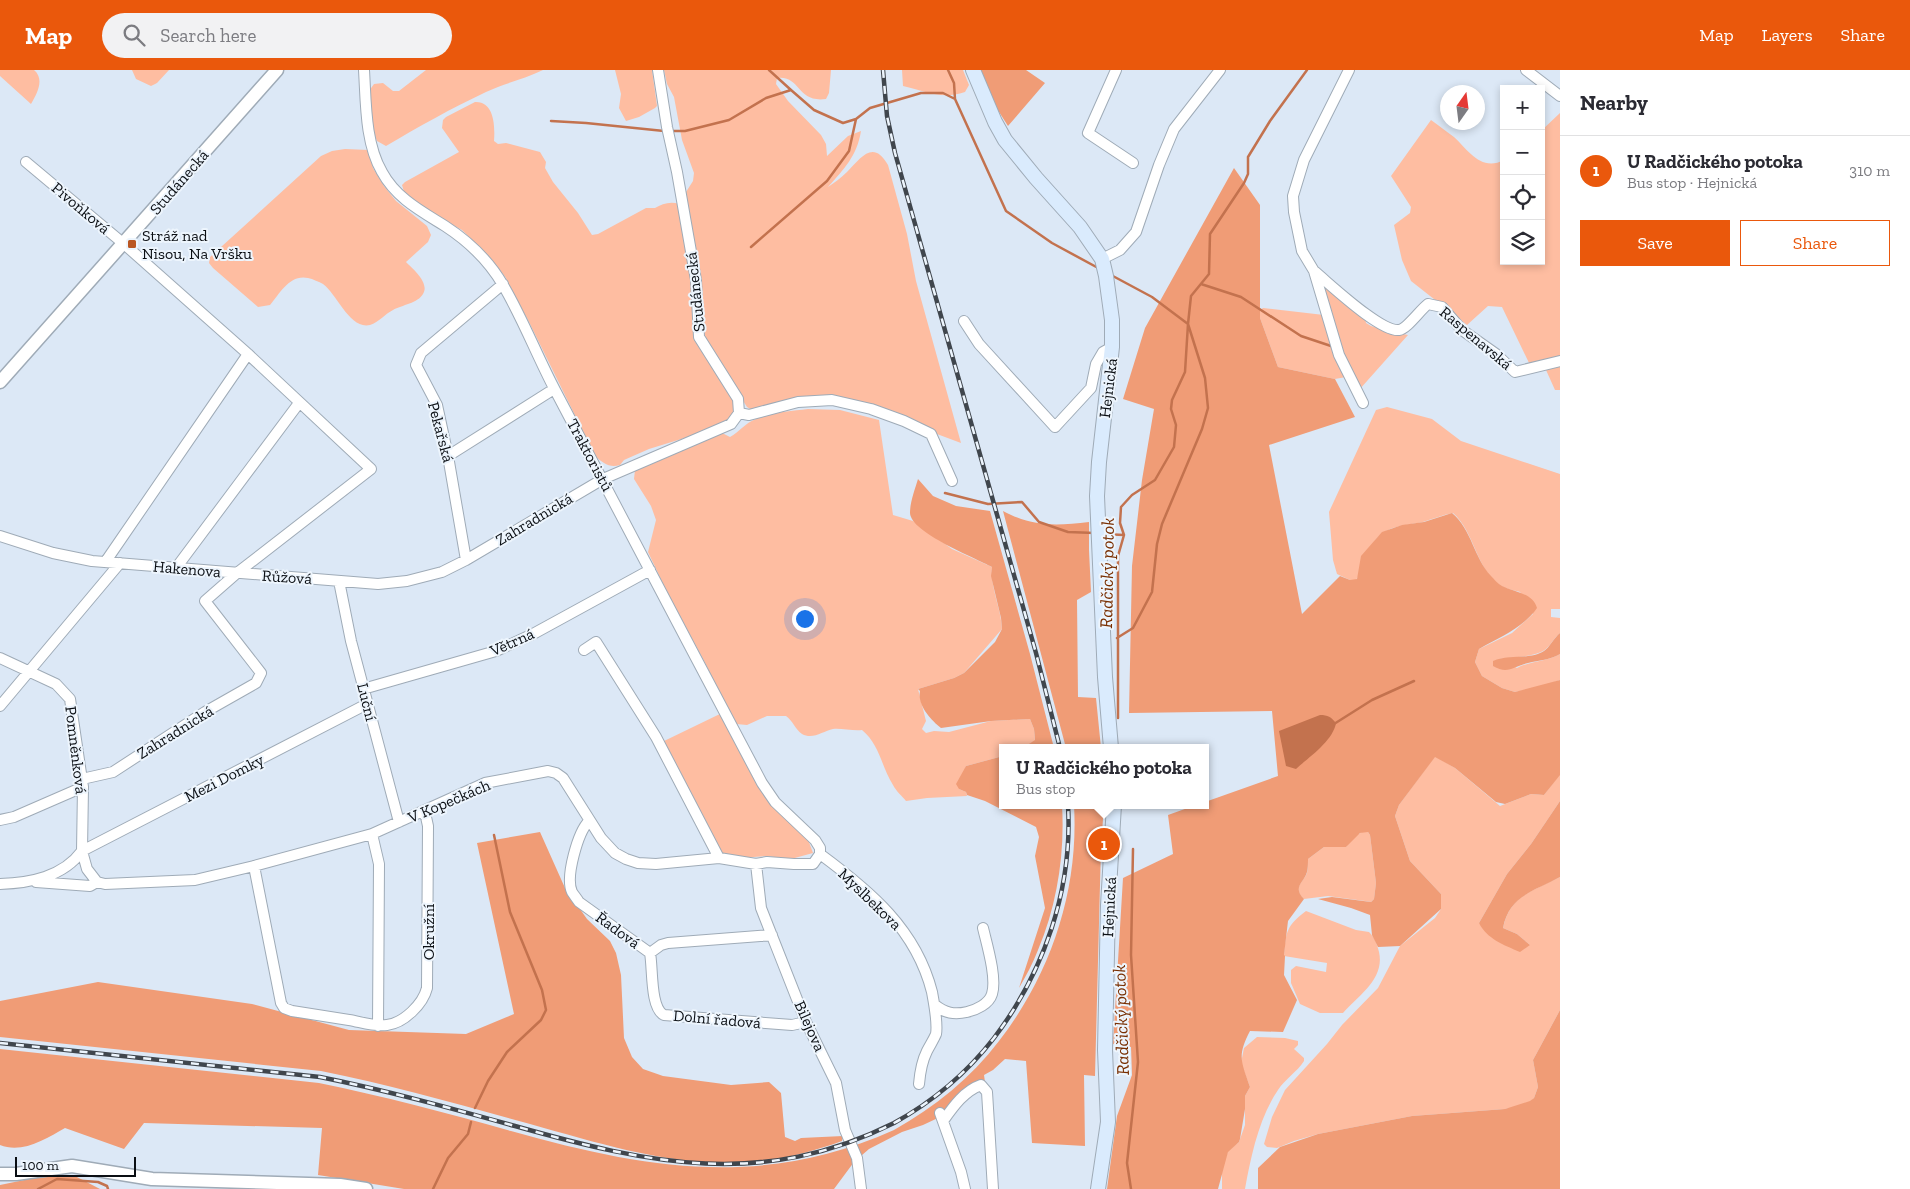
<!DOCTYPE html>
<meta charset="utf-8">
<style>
:root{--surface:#fff;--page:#f2f2f3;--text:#2b2b33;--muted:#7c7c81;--line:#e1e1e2;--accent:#ea580c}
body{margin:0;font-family:"Zilla Slab",serif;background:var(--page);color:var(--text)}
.controls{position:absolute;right:15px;top:15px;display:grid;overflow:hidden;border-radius:0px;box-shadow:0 2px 8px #0003}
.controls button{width:45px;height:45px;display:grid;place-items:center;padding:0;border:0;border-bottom:1px solid var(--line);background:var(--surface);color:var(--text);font:25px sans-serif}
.compass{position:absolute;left:1440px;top:15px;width:45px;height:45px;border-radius:50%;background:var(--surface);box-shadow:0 2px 8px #0003;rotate:14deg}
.scale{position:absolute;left:15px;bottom:12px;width:121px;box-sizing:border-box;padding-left:5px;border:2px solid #0a0e13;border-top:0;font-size:14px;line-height:18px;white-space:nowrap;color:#0a0e13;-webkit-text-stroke:4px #edf5fd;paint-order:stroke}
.you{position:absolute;left:804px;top:548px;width:18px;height:18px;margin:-12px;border:4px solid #fff;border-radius:50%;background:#1a73e8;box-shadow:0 0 0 8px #1a73e833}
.badge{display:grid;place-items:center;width:32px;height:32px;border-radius:50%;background:var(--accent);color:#fff;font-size:16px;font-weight:700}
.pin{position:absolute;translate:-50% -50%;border:2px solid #fff;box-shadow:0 1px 5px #0006}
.popup{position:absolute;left:999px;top:674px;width:210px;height:65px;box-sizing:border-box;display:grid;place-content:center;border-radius:0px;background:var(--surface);filter:drop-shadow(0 1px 4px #0005);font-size:16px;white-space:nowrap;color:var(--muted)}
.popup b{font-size:19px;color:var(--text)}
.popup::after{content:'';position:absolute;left:50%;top:100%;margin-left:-10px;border:10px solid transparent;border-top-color:var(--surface)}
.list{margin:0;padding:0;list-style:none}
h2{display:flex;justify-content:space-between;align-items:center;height:65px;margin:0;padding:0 20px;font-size:21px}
h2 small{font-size:16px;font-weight:400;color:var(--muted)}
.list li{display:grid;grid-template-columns:32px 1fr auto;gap:15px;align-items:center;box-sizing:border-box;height:70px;padding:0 20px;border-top:1px solid var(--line)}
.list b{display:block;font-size:19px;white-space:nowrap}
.list p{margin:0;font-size:16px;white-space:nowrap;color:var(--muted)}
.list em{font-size:16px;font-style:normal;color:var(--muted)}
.actions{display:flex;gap:10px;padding:15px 20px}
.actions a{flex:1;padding:11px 0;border:1px solid var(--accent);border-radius:0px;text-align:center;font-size:18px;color:var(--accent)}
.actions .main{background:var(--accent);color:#fff}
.icon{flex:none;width:28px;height:28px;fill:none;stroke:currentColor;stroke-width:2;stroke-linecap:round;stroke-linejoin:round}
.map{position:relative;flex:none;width:1560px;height:1119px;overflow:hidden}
header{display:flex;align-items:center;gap:30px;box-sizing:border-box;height:70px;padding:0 25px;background:var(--accent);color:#fff}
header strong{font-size:24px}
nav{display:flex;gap:28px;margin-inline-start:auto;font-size:18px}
.search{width:350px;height:45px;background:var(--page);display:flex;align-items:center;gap:12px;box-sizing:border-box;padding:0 18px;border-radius:28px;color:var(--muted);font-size:19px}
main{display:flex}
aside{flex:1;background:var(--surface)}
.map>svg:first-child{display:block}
</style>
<header>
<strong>Map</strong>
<div class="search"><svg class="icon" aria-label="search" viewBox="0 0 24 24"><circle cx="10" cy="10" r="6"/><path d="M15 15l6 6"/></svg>Search here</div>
<nav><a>Map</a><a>Layers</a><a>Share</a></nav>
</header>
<main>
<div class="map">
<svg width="1560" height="1119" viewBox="0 0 1560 1119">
<rect width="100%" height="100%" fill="#dce8f6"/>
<path fill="#febda1" d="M 0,0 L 34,0 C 45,9 37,24 31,34 L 0,6 Z
M 132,0 L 169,0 L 157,13 L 151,16 L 136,9 Z
M 426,0 L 543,0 C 525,9 505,13 486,22 C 452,38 418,57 386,76 L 377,71 L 373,61 L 369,21 L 374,14 L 383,13 L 393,21 L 399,21 Z
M 615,0 L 652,0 L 657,36 L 655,38 L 639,47 L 626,51 L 619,38 L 621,24 Z
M 664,0 L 831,0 L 829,23 L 826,29 C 796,33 801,5 777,8 L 776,14 L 788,31 L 821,65 L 826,74 L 827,86 L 848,66 L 861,61 C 857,86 844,99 828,117 C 834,113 841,108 847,102 C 861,88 873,69 888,95 L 907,164 L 916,211 L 961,373 L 854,333 L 752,340 L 747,337 L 710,278 L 703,261 L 702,229 L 686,122 L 693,111 L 694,103 L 682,70 L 674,27 L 667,14 Z
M 902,0 L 963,0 L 969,15 L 965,22 C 941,30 926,21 903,16 Z
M 475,32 C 495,31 495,58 494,71 L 498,74 L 506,73 L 540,82 L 546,92 L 545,98 L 553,112 L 578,143 L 592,165 L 598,164 L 646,138 L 655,138 C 662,134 670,131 679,134 L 695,225 L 696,262 L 735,331 L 735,337 L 732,348 L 691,366 L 649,379 L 624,390 L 620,395 C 609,398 603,393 595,386 L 527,248 L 507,215 L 506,208 L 492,190 L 462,160 L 421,138 L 405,125 L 402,115 L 405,112 L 459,82 L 442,58 L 443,50 L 446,47 Z
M 1560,43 L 1560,287 L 1530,295 L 1502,237 L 1488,236 L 1467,255 L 1411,211 L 1402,190 L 1394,155 L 1410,143 L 1411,137 L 1391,106 L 1431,50 C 1439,56 1446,61 1454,67 C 1468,80 1481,102 1504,90 L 1504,191 L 1541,191 L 1541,61 Z
M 345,79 L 369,80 L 373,98 L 384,116 L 396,131 L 427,156 L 431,165 L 428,172 L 406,192 C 413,199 430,213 423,224 C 418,233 402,235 393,240 C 385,244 379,252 370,255 C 350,260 337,224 323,214 C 319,212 313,209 308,208 C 290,204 280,223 270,235 L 258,237 L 213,198 L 209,193 L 210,187 L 321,86 L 332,81 Z
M 1327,215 L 1365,247 L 1366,253 L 1371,256 L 1384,260 L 1408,265 L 1359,320 L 1341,281 L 1323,217 Z
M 1263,238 L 1324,245 L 1346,307 L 1335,309 L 1278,297 L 1260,248 L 1259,241 Z
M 1560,296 L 1560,320 L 1555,320 L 1546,300 Z
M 1387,337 L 1432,349 L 1461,371 L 1560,404 L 1560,539 L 1551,539 L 1551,547 L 1560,548 L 1560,563 C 1554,568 1552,573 1547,578 C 1539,587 1511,587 1499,589 L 1517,598 C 1530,591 1546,592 1560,584 L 1560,610 L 1538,618 L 1515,622 L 1502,618 L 1482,606 L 1475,592 L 1479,579 L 1512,563 L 1533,544 L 1520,522 C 1514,520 1506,519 1501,516 C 1476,500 1475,462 1453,443 C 1442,445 1433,449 1423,452 C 1404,456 1386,455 1374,472 C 1366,483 1364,499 1356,510 L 1350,510 L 1337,504 L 1333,490 L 1329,442 L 1376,340 Z
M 808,339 L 840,340 L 879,350 L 893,445 L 913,451 L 952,479 L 992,497 C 990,517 1001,538 1002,559 L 964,603 L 954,608 L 918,619 L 926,651 L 922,659 L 926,663 L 934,661 L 949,662 L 991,651 L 1030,649 L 1034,659 L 1035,671 L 1023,678 L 1003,678 L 1003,686 L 966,696 L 959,719 L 966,722 L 967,726 L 927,728 L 906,731 C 902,726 896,721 893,715 C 881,696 880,675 862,660 C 853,661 840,658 833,659 C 823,661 813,670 802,664 C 795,659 793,651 786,646 L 767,646 L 747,655 L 736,654 L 702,587 L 668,524 L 648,482 L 656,450 L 651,436 L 634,409 L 635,400 L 722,363 L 730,367 C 739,362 745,353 756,349 C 772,342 791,341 808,339 Z
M 724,642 L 774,735 L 806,764 L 813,783 L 791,789 L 766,786 L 740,788 L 722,783 L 662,672 Z
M 1435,686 L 1455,698 L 1500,736 L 1531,724 L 1544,725 L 1560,704 L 1560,731 L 1531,774 L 1507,804 L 1479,853 L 1530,875 L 1517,864 L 1503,858 C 1510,825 1533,821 1560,807 L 1560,940 L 1533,990 L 1538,1017 L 1534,1028 L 1527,1035 L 1505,1039 L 1412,1046 L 1318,1064 L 1294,1071 L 1277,1078 L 1267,1077 L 1264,1074 L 1272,1047 L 1285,1020 L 1327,974 L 1342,955 L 1378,918 L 1400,876 L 1435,848 L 1441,839 L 1441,824 L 1410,791 L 1395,746 L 1399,735 Z
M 1364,761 L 1368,762 L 1370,765 L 1376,813 L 1374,829 L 1371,832 L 1365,831 L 1328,826 L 1304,829 C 1292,817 1303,813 1307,803 C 1308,799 1308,794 1308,789 L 1324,777 L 1346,777 L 1353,767 Z
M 1306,841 L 1356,860 L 1369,862 C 1375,868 1377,874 1379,882 C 1385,909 1359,925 1343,943 L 1320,943 L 1300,934 L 1291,913 L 1291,900 L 1296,896 L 1326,902 L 1327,893 L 1284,886 C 1286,862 1286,856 1306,841 Z
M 1257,967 L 1285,968 L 1298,971 L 1298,975 L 1294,979 L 1304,988 L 1304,991 C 1297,1002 1285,1009 1278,1020 C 1259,1048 1251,1086 1245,1119 L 1222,1119 L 1222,1099 L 1228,1081 L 1239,1072 L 1245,1055 L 1245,1026 L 1250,1017 L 1241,993 L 1244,978 Z"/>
<path fill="#f09c76" d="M 979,0 L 1026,0 L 1045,13 L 1008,56 L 992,31 Z
M 1234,98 L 1260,135 L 1260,248 L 1278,297 L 1335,309 L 1355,347 L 1269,375 L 1302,544 L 1340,506 L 1350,510 L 1357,509 L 1361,486 L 1382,462 L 1402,455 L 1424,452 L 1452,443 C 1472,460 1474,488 1491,506 C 1494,509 1498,514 1502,516 C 1514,522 1533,523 1537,538 C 1523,558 1500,567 1479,579 L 1475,592 L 1482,606 L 1502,618 L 1515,622 L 1560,610 L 1560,705 L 1544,725 L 1531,724 L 1505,734 L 1496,732 L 1455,698 L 1435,687 L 1399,735 L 1395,746 L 1410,791 L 1441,824 L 1441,839 L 1400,876 L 1378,877 L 1372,865 L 1370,845 L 1351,838 L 1318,829 L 1332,827 L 1371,832 L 1374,829 L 1376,813 L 1370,765 L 1368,762 L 1360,763 L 1346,777 L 1324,777 L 1308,789 C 1308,793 1308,799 1307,802 C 1304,813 1292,817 1304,829 L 1288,851 L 1284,885 L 1285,886 L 1284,905 L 1297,930 L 1283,962 L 1250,961 C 1237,986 1241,991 1250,1017 L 1245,1026 L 1245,1039 L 1240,1069 L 1239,1072 L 1228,1082 L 1218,1119 L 1107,1119 L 1117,1046 L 1132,1005 L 1131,977 L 1113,974 L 1123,808 L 1173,784 L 1168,745 L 1196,735 L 1205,735 L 1205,732 L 1278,706 L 1272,641 L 1129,643 L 1132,496 L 1142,410 L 1154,339 L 1123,329 L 1145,258 Z
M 918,409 L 933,426 L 956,436 L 990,441 L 1030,584 L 1054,678 L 1023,678 L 1035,670 L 1034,659 L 1030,649 L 991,651 L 941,658 C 931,650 917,635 920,621 L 918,619 L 954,608 L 964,603 L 995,572 L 1002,559 L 1001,548 L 991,506 L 992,497 C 976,488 911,463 910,443 C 910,432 915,419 918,409 Z
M 1003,441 C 1033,457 1056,456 1089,452 L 1089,480 L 1091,522 L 1077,530 L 1078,627 L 1096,628 L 1101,678 L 1066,678 Z
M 1560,563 L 1560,584 C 1550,590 1539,590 1528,593 C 1514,596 1508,605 1493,596 L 1493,591 C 1509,584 1530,590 1544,581 C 1549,578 1554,568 1560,563 Z
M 1003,686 L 1003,735 L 1062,735 C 1065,784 1057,835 1038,880 C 1033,893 1026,906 1019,918 L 1045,838 L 1035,786 L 1039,767 L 1036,757 L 985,731 L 967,725 L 966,722 L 959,719 L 956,714 L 966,696 Z
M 1560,731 L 1560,807 C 1534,821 1509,826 1503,858 L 1517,864 L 1530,875 L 1520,882 C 1504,875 1487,869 1479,853 L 1507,804 L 1531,774 Z
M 1074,735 L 1104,735 L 1101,777 L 1095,1006 L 1084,1005 L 1085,1076 L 1032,1073 L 1026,991 L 1005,989 L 993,1000 L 984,1005 L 985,1012 L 969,1021 L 940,1047 L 923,1055 L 902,1062 L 869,1079 L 854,1092 L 834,1119 L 404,1119 L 318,1105 L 322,1058 L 144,1053 L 124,1079 L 65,1058 C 46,1069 22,1084 0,1075 L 0,979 L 319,1013 C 383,1026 447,1043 511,1061 C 646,1099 762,1119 894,1060 C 935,1037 971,1008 999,971 C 1051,904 1079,820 1074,735 Z
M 540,762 L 565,818 L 587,849 L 610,871 L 616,883 L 621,905 L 624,968 L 632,987 L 643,999 L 663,1006 L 731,1015 L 769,1012 L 781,1023 L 785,1067 L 795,1071 L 801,1068 L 843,1066 L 842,1071 C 809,1083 774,1092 738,1093 C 667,1095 598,1073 530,1054 C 461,1035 391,1015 321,1001 L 0,967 L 0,931 L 98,912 L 252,934 L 349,960 L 466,964 L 514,944 L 477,773 Z
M 1560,940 L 1560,1119 L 1258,1119 L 1258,1098 L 1280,1077 L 1318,1064 L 1412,1046 L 1505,1039 L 1530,1031 L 1534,1028 L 1538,1017 L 1533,990 Z
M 73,1105 L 100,1119 L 0,1119 L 0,1115 L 34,1108 Z"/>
<path fill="#c3724e" d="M 1320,645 C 1328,645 1331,647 1336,653 C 1333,671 1309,687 1296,699 L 1286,696 L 1279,661 Z"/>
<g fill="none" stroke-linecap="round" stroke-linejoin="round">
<path stroke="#c3724e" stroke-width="2.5" d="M 769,0 L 791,20
M 948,0 L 954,13 L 955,29 L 1006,141 L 1052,173 L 1100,199
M 551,51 L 586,53 L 664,61
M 670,61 L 685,61 L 729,50 L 766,28 L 791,20 L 814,40 L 843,53 L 856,49 L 870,38 L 921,23 L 943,23 L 955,29
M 751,177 L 827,111 L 849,81 L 856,49
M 1111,205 L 1152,227 L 1188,254 L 1205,308 L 1208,338 L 1202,359 L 1162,454 L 1157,474 L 1152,522 L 1133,558 L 1117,568
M 1201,214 L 1241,227 L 1301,266 L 1334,277
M 945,423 L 988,434 L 1022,432 L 1039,452 L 1068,462 L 1095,463
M 1103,464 L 1124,465
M 1118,648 L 1118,486 L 1124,465 L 1120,453 L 1121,437 L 1132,425 L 1155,410 L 1174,377 L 1176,355 L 1171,339 L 1172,330 L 1185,302 L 1188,254 L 1191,226 L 1209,204 L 1210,164 L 1244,113 L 1248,104 L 1248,87 L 1270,51 L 1307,0
M 1334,654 L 1372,630 L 1414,611
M 475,1038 L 488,1011 L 507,982 L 541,950 L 546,940 L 542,920 L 510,842 L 494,765
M 38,1119 L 57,1109 L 98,1112 L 107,1116 L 108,1119
M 433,1119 L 448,1088 L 468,1064 L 471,1052
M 1131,1119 L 1127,1093 L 1138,992 L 1131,885 L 1133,779"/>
<g stroke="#9fabb7" stroke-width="12">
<path id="minor" d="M 364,0 C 366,32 365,73 382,102 C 396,128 421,141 445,156 C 468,171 489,191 503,215 C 523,249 537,286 555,320 C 623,451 693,582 762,713 L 775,732 L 815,770 L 820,778 L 820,784
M 1116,0 L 1088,63 L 1133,93
M 1349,0 L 1304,90 L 1293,126 L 1294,142 L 1302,181 L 1314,201 L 1339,285 L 1363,333
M 1526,0 L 1560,26
M 26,92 L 124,174 L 248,284 L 371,399 L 237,503 L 205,531 L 261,603 L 256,613 L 205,642 L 113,702 L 82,709
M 1102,189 L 1120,180 L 1136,162 L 1159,95 L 1174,59 L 1220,0
M 1314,201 C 1330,214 1380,262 1399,260 C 1407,259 1420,240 1428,234 L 1442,237 L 1462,260 L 1496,284 L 1515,302 L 1560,291
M 964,251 L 979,274 L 1055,357 L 1091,318 L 1096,294 L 1103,282 L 1112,277
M 739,343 L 749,345 L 798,332 L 832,330 L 871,339 L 904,351 L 931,364 L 952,411
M 448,386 L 554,319
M 0,466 L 53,483 L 92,491 L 378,514 L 407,511 L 442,502 L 466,490 L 603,409 L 731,354 L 739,343 L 738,329 L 699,267 L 696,210 L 677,102 L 667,57 L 658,0
M 466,490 L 448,386 L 437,335 L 416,295 L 421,283 L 503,214
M 106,491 L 248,284
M 176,498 L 299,333
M 339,511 L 351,571 L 399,752
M 584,580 L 596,572 L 656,667 L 719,788
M 0,588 L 56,614 L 70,629 L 83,717 L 82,781 L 367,634
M 363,619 L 496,581 L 533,564 L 650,500
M 0,636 L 120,493
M 0,750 L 14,747 L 83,717
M 589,751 C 578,762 565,807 572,822 C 574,825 577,829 579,832 L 650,883
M 372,764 L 379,794 L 378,956
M 820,784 C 870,821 916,859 932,922 C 934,933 938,953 936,964 C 934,969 930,975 927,981 C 922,991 920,1002 919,1014
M 756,794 L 761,838 L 806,952 L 836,1013 L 845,1060 L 857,1088 L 861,1119
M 254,796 L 281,933 L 284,938 L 292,941 C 311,944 330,947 349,950 C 361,952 374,957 387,955 C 404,953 423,934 427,918 L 428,756 L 426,747 L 422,742
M 36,812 L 90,816 L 97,812
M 0,814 C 30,813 63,807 82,781 L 87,799 L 97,812 L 105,814 L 195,810 L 254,796 L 372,764 L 485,713 L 548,701 L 556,703 L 563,708 L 601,768 L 615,783 L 626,789 L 638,793 L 656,794 L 719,788 L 756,794 L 767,792 L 794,794 L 813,794 L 820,784
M 650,883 C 653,898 650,938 664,945 L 792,955 L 806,952
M 650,883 L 661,875 L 668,873 L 772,865
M 935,935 C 945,943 954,945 967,942 C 976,940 989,934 992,924 C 997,908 987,875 983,858
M 940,1043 L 961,1102 L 965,1119
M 943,1051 C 953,1037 964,1021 981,1015 L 987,1022 L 993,1119"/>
</g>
<g stroke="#9fabb7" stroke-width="15">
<path id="tertiary" d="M 0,312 L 277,0
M 0,1104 L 16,1104 L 72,1096 L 152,1109 L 340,1115 L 366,1119"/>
</g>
<g stroke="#9fabb7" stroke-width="16">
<path id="secondary" d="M 973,0 L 995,52 L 1005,70 L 1036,108 L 1080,157 L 1102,189 L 1106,206 L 1112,250 L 1112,277 L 1099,392 L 1097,426 L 1105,607 L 1111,678
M 1098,1119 L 1108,1052 L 1105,980 L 1108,835 L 1114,735"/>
</g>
<use href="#minor" stroke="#fff" stroke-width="10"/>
<use href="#tertiary" stroke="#fff" stroke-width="12"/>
<use href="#secondary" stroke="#daebfd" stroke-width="14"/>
<g stroke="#40464d" stroke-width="4.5">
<path id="rail" d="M 883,0 L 887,46 L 895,83 L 1036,583 L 1060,678
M 0,973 L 320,1007 C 385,1020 450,1038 515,1056 C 650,1094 762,1119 894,1053 C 932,1032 967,1003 994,968 C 1044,902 1073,819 1068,735"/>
</g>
<use href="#rail" stroke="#edf5fd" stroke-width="2.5" stroke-dasharray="8" stroke-linecap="butt"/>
</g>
<rect fill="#ba5622" stroke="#edf5fd" stroke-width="2" x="127" y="169" width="10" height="10" rx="2.5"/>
<g text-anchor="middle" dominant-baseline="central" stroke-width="4" stroke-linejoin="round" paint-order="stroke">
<g font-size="16" fill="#0a0e13" stroke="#edf5fd">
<text transform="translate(179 112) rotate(-49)">Studánecká</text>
<text transform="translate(81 138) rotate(40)">Pivoňková</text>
<text transform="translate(695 222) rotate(-96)">Studánecká</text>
<text transform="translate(1476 268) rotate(40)">Raspenavská</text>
<text transform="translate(1108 318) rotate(-83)">Hejnická</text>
<text transform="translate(441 362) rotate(75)">Pekařská</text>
<text transform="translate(590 385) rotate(62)">Traktoristů</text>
<text transform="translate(534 449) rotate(-31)">Zahradnická</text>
<text transform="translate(187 499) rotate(5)">Hakenova</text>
<text transform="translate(287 507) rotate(4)">Růžová</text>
<text transform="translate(512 572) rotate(-24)">Větrná</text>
<text transform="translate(367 632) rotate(76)">Luční</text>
<text transform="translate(175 662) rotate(-32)">Zahradnická</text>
<text transform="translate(76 680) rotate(83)">Pomněnková</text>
<text transform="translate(224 708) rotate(-27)">Mezi Domky</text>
<text transform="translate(449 731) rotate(-23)">V Kopečkách</text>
<text transform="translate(870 829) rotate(44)">Myslbekova</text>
<text transform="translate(1109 837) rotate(-87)">Hejnická</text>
<text transform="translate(618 860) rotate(36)">Řadová</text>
<text transform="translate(428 862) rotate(-90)">Okružní</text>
<text transform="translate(717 949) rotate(5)">Dolní řadová</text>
<text transform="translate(810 956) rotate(66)">Bilejova</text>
</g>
<g font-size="16" fill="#0a0e13" stroke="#edf5fd" text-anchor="start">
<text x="142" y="165">Stráž nad<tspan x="142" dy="18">Nisou, Na Vršku</tspan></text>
</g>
<g font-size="18" font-style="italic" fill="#782e01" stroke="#edf5fd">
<text transform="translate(1107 503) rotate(-89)">Radčický potok</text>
<text transform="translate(1121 950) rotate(-92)">Radčický potok</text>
</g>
</g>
</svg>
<div class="controls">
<button>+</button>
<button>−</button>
<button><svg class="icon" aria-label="locate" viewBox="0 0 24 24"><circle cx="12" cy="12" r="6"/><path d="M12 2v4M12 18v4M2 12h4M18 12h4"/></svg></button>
<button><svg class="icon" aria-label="layers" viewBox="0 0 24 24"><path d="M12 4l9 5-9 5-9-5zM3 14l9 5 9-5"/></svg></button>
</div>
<svg class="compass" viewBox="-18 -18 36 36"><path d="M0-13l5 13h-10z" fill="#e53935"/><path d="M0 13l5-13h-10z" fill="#7c7c81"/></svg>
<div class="scale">100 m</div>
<div class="you"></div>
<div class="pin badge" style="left:1104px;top:774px">1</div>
<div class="popup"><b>U Radčického potoka</b>Bus stop</div>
</div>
<aside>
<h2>Nearby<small></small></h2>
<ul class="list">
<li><span class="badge">1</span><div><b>U Radčického potoka</b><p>Bus stop · Hejnická</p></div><em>310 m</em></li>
</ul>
<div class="actions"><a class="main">Save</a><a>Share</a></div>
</aside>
</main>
